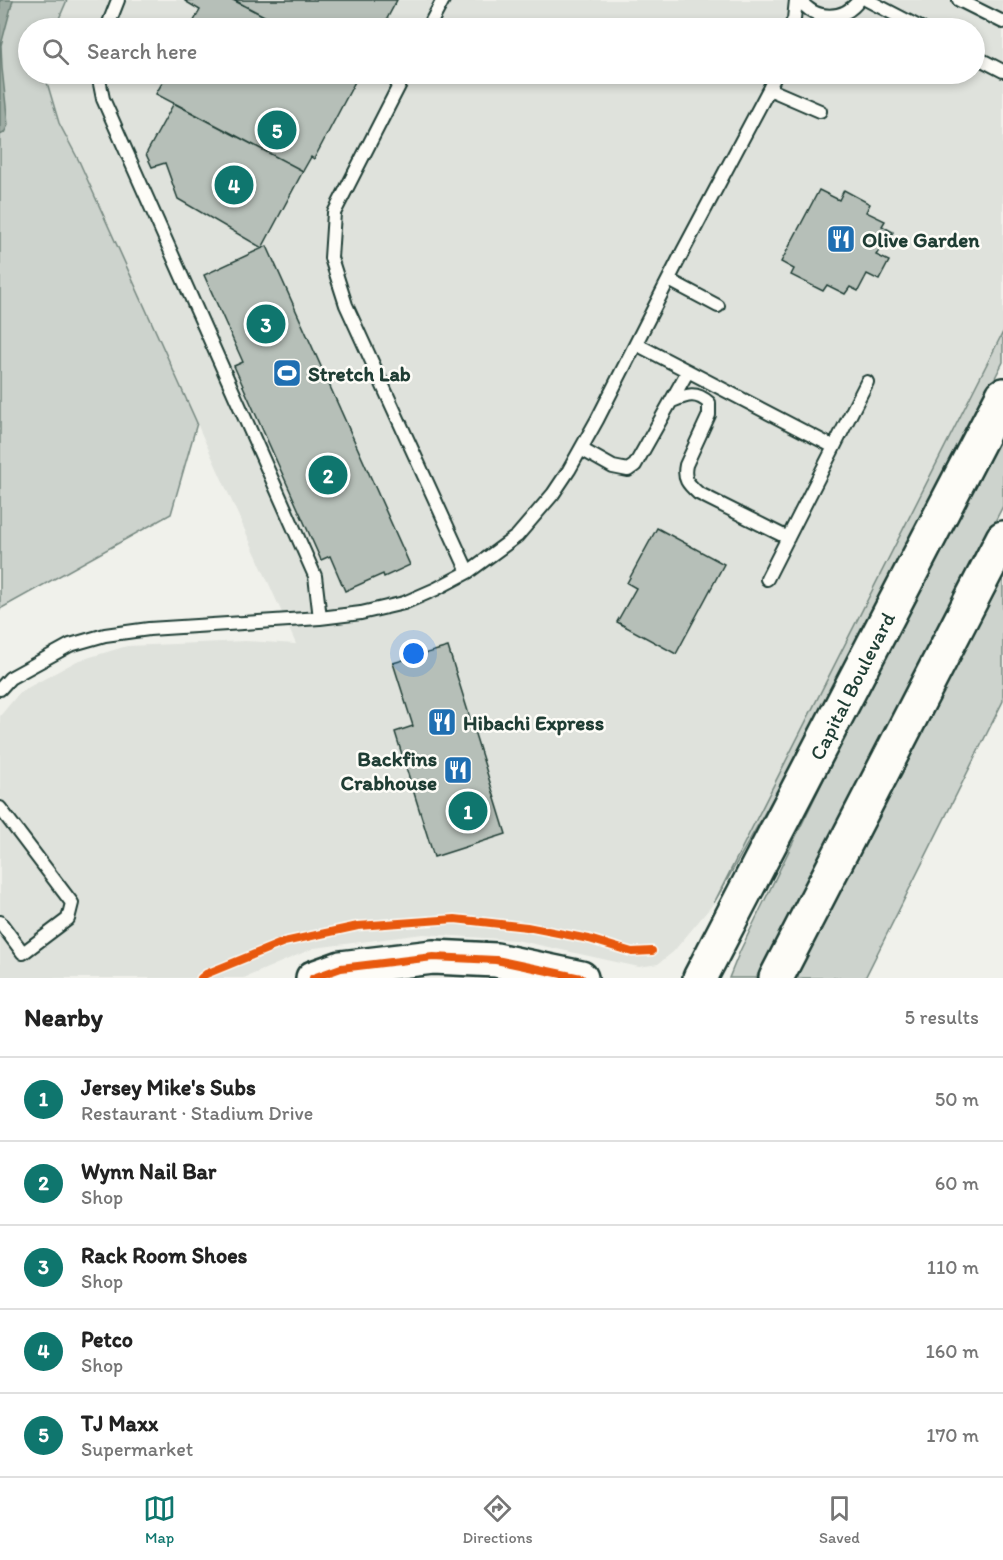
<!DOCTYPE html>
<meta charset="utf-8">
<style>
:root{--surface:#fff;--page:#f2f2f2;--text:#222;--muted:#767676;--line:#e0e0e0;--accent:#0f766e}
body{margin:0;font-family:Itim,sans-serif;background:var(--page);color:var(--text)}
.you{position:absolute;left:414px;top:654px;width:21px;height:21px;margin:-15px;border:4px solid #fff;border-radius:50%;background:#1a73e8;box-shadow:0 0 0 9px #1a73e833}
.badge{display:grid;place-items:center;width:39px;height:39px;border-radius:50%;background:var(--accent);color:#fff;font-size:20px;font-weight:700}
.pin{position:absolute;translate:-50% -50%;border:3px solid #fff;box-shadow:0 2px 6px #0006}
.list{margin:0;padding:0;list-style:none}
h2{display:flex;justify-content:space-between;align-items:center;height:78px;margin:0;padding:0 24px;font-size:26px}
h2 small{font-size:20px;font-weight:400;color:var(--muted)}
.list li{display:grid;grid-template-columns:39px 1fr auto;gap:18px;align-items:center;box-sizing:border-box;height:84px;padding:0 24px;border-top:2px solid var(--line)}
.list b{display:block;font-size:22px;white-space:nowrap}
.list p{margin:0;font-size:20px;white-space:nowrap;color:var(--muted)}
.list em{font-size:20px;font-style:normal;color:var(--muted)}
.icon{flex:none;width:33px;height:33px;fill:none;stroke:currentColor;stroke-width:2;stroke-linecap:round;stroke-linejoin:round}
.map{position:relative;flex:none;width:1003px;height:978px;overflow:hidden}
.search{position:absolute;background:var(--surface);box-shadow:0 3px 9px #0003;left:18px;right:18px;top:18px;height:66px;display:flex;align-items:center;gap:15px;box-sizing:border-box;padding:0 21px;border-radius:33px;color:var(--muted);font-size:22px}
.sheet{height:498px;background:var(--surface)}
nav{display:flex;justify-content:space-around;align-items:center;box-sizing:border-box;height:84px;border-top:2px solid var(--line);background:var(--surface);font-size:16px;color:var(--muted)}
nav a{display:grid;justify-items:center;gap:3px}
nav .on{color:var(--accent)}
.map>svg:first-child{display:block}
</style>
<div class="map">
<svg width="1003" height="978" viewBox="0 0 1003 978">
<rect width="100%" height="100%" fill="#f0f1eb"/>
<filter id="ink" filterUnits="userSpaceOnUse"><feTurbulence type="fractalNoise" baseFrequency=".0167" numOctaves="2"/><feDisplacementMap in="SourceGraphic" scale="12" xChannelSelector="R" yChannelSelector="G"/><feConvolveMatrix kernelMatrix="1 2 1 2 8 2 1 2 1" color-interpolation-filters="sRGB"/></filter>
<g filter="url(#ink)">
<path fill="#dfe2dc" d="M 67,0 L 1003,0 L 1003,332 L 714,903 L 673,952 L 658,964 L 639,967 L 516,940 L 423,934 L 314,948 L 244,978 L 0,978 L 0,716 L 20,692 L 77,661 L 127,646 L 245,641 L 296,644 L 79,161 L 59,123 L 46,79 L 47,74 L 974,74 L 974,28 L 56,28 L 58,21 Z"/>
<path fill="#cdd3cd" stroke="#768880" stroke-width="1.5" d="M 0,0 L 67,0 L 58,21 L 56,28 L 28,28 L 28,74 L 47,74 L 46,79 L 59,123 L 79,161 L 197,423 L 171,514 L 0,609 Z
M 1003,332 L 1003,362 L 842,676 L 714,903 Z
M 1003,420 L 1003,506 L 756,978 L 729,978 L 740,951 L 935,551 Z
M 1003,563 L 1003,701 L 865,978 L 786,978 Z"/>
<path fill="#9faca4" stroke="#6c8077" stroke-width="1.5" d="M 0,0 L 13,0 L 1,45 L 2,68 L 8,125 L 4,133 L 0,135 Z"/>
<path fill="#b6bfb8" stroke="#1f3d34" stroke-width="1.5" d="M 185,0 L 233,0 L 287,28 L 190,28 L 200,10 L 185,1 Z
M 234,0 L 397,0 L 382,28 L 287,28 Z
M 167,74 L 359,74 L 314,159 L 311,157 L 303,171 L 156,94 Z
M 174,103 L 303,171 L 262,248 L 178,199 L 165,163 L 152,167 L 146,154 Z
M 819,190 L 839,200 L 844,190 L 870,204 L 866,212 L 885,221 L 882,226 L 893,232 L 885,249 L 881,247 L 876,255 L 889,261 L 879,280 L 867,274 L 858,291 L 850,287 L 845,294 L 827,285 L 823,291 L 791,275 L 794,269 L 781,262 Z
M 267,246 L 410,565 L 384,577 L 383,574 L 345,591 L 330,556 L 321,560 L 234,366 L 243,362 L 204,275 Z
M 657,528 L 724,564 L 676,654 L 617,622 L 636,588 L 627,583 Z
M 448,647 L 506,834 L 434,857 L 395,732 L 413,726 L 393,663 Z"/>
<g fill="none" stroke-linecap="round" stroke-linejoin="round">
<g stroke="#1f3d34" stroke-width="16">
<path id="lane" d="M 800,0 C 815,21 844,21 859,0
M 867,0 L 921,28
M 959,0 L 1003,22
M 107,28 L 118,0
M 428,28 L 443,0
M 790,28 L 794,19 L 796,0
M 814,28 L 828,16
M 974,56 L 1003,71
M 98,74 L 103,99 L 315,576 L 320,618
M 405,74 L 334,213 L 331,258 L 346,305 L 468,572
M 769,89 L 820,111
M 669,280 L 718,306
M 636,344 L 834,447
M 672,401 C 687,395 696,391 709,403 L 709,415 L 686,465 C 683,479 688,484 698,493 L 788,538
M 581,449 L 613,467 L 628,470 L 635,465 L 688,371
M 767,579 L 867,382
M 0,689 L 10,678 L 70,645 L 105,635 L 149,629 L 320,618 L 361,613 L 404,603 L 436,589 L 468,572 L 517,536 L 553,494 L 569,470 L 597,420 L 683,251 L 769,89 L 776,74
M 0,808 L 72,903 L 68,919 L 23,953 L 0,922"/>
</g>
<g stroke="#1f3d34" stroke-width="38">
<path id="secondary" d="M 313,978 L 341,968 L 433,957 L 496,960 L 581,978"/>
</g>
<g stroke="#1f3d34" stroke-width="38">
<path id="highway" d="M 700,978 L 1003,395
M 776,978 L 1003,538"/>
</g>
<use href="#lane" stroke="#fdfcf7" stroke-width="12"/>
<use href="#secondary" stroke="#fdfcf7" stroke-width="33"/>
<use href="#highway" stroke="#fdfcf7" stroke-width="33"/>
<g stroke="#fdfcf7" stroke-width="11">
<path id="cycleway" d="M 201,978 L 206,974 L 284,942 L 358,926 L 455,919 L 527,927 L 589,939 L 632,952 L 652,951
M 313,978 L 341,968 L 433,957 L 496,960 L 581,978"/>
</g>
<use href="#cycleway" stroke="#e8590c" stroke-width="8"/>
</g>
</g>
<defs>
<g id="restaurant-square" transform="scale(1.5)"><rect x="-9" y="-9" width="18" height="18" rx="4" fill="#1f6fb2" stroke="#fdfcf7"/><path d="M-5-6h1v4h1v-4h1v4h1v-4h1v5L-1.5 .5V6h-2V.5L-5-1ZM5-6V6H3V1.5H1.5Q1.5-4 5-6Z" fill="#fff"/></g>
<g id="stadium-square" transform="scale(1.5)"><rect x="-9" y="-9" width="18" height="18" rx="4" fill="#1f6fb2" stroke="#fdfcf7"/><path d="M0-5a6.5 5 0 1 0 0 10a6.5 5 0 1 0 0-10ZM-3.5-1.8h7v3.6h-7Z" fill="#fff"/></g>
</defs>
<g fill-rule="evenodd">
<use href="#restaurant-square" x="841" y="239"/>
<use href="#stadium-square" x="287" y="373"/>
<use href="#restaurant-square" x="442" y="722"/>
<use href="#restaurant-square" x="458" y="770"/>
</g>
<g text-anchor="middle" dominant-baseline="central" stroke-width="5" stroke-linejoin="round" paint-order="stroke">
<g font-size="21" font-weight="bold" fill="#1f3d34" stroke="#fdfcf7" text-anchor="start">
<text x="862" y="239">Olive Garden</text>
<text x="308" y="373">Stretch Lab</text>
<text x="463" y="722">Hibachi Express</text>
<text x="437" y="758" text-anchor="end">Backfins<tspan x="437" dy="24">Crabhouse</tspan></text>
</g>
<g font-size="21" fill="#1f3d34" stroke="#fdfcf7">
<text transform="translate(852 686) rotate(-63)">Capital Boulevard</text>
</g>
</g>
</svg>
<div class="you"></div>
<div class="pin badge" style="left:468px;top:811px">1</div>
<div class="pin badge" style="left:328px;top:475px">2</div>
<div class="pin badge" style="left:266px;top:324px">3</div>
<div class="pin badge" style="left:234px;top:185px">4</div>
<div class="pin badge" style="left:277px;top:130px">5</div>
<div class="search"><svg class="icon" aria-label="search" viewBox="0 0 24 24"><circle cx="10" cy="10" r="6"/><path d="M15 15l6 6"/></svg>Search here</div>
</div>
<section class="sheet">
<h2>Nearby<small>5 results</small></h2>
<ul class="list">
<li><span class="badge">1</span><div><b>Jersey Mike's Subs</b><p>Restaurant · Stadium Drive</p></div><em>50 m</em></li>
<li><span class="badge">2</span><div><b>Wynn Nail Bar</b><p>Shop</p></div><em>60 m</em></li>
<li><span class="badge">3</span><div><b>Rack Room Shoes</b><p>Shop</p></div><em>110 m</em></li>
<li><span class="badge">4</span><div><b>Petco</b><p>Shop</p></div><em>160 m</em></li>
<li><span class="badge">5</span><div><b>TJ Maxx</b><p>Supermarket</p></div><em>170 m</em></li>
</ul>
</section>
<nav>
<a class="on"><svg class="icon" aria-label="map" viewBox="0 0 24 24"><path d="M3 6l6-2 6 2 6-2v14l-6 2-6-2-6 2zM9 4v14M15 6v14"/></svg>Map</a>
<a><svg class="icon" aria-label="directions" viewBox="0 0 24 24"><path d="M12 3l9 9-9 9-9-9zM9 14v-3h6M13 9l2 2-2 2"/></svg>Directions</a>
<a><svg class="icon" aria-label="saved" viewBox="0 0 24 24"><path d="M7 4h10v16l-5-4-5 4z"/></svg>Saved</a>
</nav>
